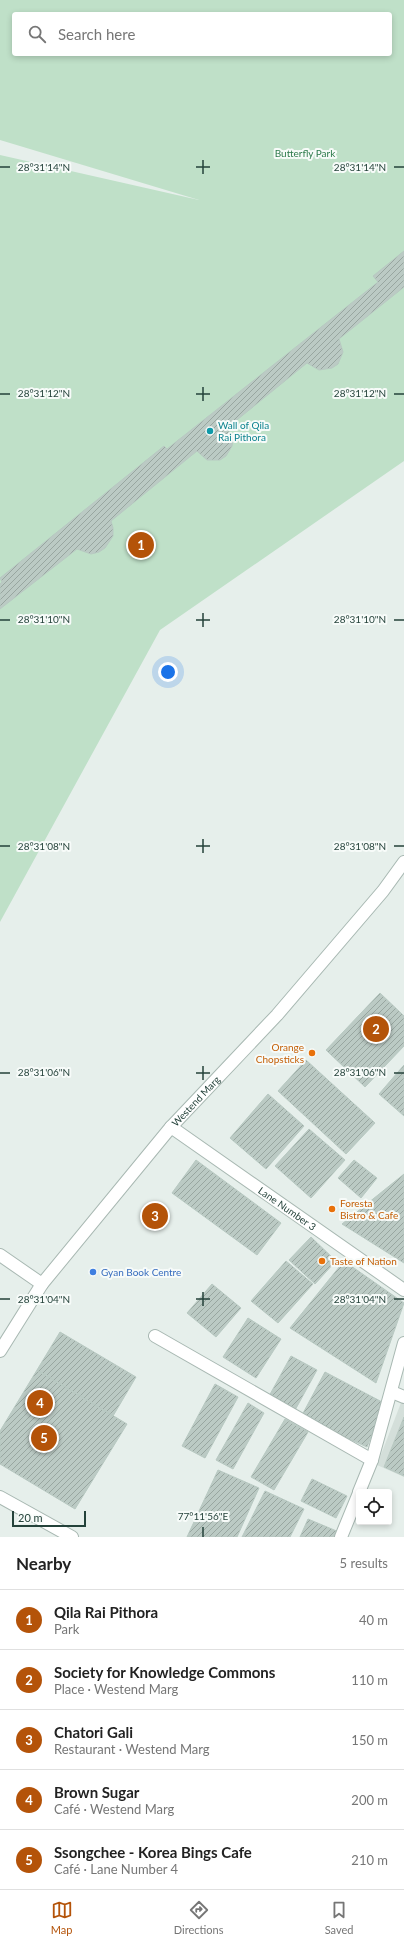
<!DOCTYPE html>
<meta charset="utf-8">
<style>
:root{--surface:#fff;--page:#f2f2f2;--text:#222;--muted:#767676;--line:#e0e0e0;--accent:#b45309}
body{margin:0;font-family:Lato,sans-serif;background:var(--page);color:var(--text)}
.controls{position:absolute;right:12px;bottom:12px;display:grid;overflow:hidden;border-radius:4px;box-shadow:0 2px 6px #0003}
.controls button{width:36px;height:36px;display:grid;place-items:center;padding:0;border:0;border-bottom:1px solid var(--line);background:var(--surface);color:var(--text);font:20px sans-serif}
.scale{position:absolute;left:12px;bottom:10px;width:74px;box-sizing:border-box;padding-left:4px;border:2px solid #24423a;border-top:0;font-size:11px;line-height:14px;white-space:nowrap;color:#24423a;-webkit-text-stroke:3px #f7fbf9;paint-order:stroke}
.you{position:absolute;left:168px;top:672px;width:14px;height:14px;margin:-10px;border:3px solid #fff;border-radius:50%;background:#1a73e8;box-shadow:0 0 0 6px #1a73e833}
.badge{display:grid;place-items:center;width:26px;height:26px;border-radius:50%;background:var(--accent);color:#fff;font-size:13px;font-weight:700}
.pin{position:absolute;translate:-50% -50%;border:2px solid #fff;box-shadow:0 1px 4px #0006}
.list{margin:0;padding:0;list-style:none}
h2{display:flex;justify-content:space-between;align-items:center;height:52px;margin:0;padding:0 16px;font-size:17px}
h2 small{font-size:13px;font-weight:400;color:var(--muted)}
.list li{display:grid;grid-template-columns:26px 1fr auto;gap:12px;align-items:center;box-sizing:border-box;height:60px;padding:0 16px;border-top:1px solid var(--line)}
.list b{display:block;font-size:15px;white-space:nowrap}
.list p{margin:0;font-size:13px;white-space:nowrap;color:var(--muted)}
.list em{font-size:13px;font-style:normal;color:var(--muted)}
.icon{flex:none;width:22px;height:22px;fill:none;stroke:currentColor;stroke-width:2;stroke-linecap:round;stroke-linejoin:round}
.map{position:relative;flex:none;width:404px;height:1537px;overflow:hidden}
.search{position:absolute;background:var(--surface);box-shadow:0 2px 6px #0003;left:12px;right:12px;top:12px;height:44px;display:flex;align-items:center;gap:10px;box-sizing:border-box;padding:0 14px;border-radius:4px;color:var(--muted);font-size:15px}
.sheet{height:352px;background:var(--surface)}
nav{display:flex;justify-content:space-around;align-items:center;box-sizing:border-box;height:56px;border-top:1px solid var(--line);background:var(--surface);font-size:11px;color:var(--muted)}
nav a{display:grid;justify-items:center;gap:2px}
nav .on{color:var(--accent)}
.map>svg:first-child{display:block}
</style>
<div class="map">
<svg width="404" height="1537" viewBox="0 0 404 1537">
<defs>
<pattern id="building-hatch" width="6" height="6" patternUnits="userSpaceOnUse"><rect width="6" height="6" fill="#bbcac4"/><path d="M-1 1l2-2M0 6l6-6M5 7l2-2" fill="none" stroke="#98a6a0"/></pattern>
</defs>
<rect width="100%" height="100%" fill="#e6efeb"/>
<path fill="#d4dfda" d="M 404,1395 L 404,1477 L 377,1465 Z"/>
<path fill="#bfe0c8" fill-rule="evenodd" d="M 0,0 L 404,0 L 404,461 L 160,630 L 0,922 L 0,155 L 199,200 L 0,140 ZM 14,14 L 390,14 L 390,54 L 14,54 Z"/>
<path fill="url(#building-hatch)" stroke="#b8c9c2" d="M 404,251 L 404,287 L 339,339 L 343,352 L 338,364 L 332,368 L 319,370 L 307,363 L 227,428 L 233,439 L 232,446 L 226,456 L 220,460 L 207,460 L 197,451 L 111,521 L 113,528 L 113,536 L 105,548 L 99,552 L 91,554 L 77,549 L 0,609 L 0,584 L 2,582 L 0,578 L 164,446 L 167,449 L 378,282 L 373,276 Z
M 380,993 L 404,1016 L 404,1046 L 365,1087 L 326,1050 Z
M 306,1060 L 375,1123 L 346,1154 L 278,1091 Z
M 404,1065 L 404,1116 L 379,1094 Z
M 268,1094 L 304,1126 L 266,1169 L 230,1138 Z
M 309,1129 L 345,1160 L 311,1198 L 275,1166 Z
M 196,1160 L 281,1223 L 257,1255 L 172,1193 Z
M 354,1160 L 377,1178 L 361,1198 L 338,1178 Z
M 404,1174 L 404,1263 L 342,1224 Z
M 311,1237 L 336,1261 L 315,1284 L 289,1260 Z
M 286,1261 L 313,1284 L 278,1323 L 251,1301 Z
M 344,1261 L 404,1303 L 376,1383 L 290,1328 Z
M 212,1284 L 241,1308 L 216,1337 L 187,1313 Z
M 248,1318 L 281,1339 L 256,1378 L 223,1357 Z
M 60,1332 L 136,1377 L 113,1416 L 37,1370 Z
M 291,1356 L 317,1370 L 294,1412 L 268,1398 Z
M 37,1370 L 127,1424 L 75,1509 L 0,1464 L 0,1431 Z
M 325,1372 L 384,1403 L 367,1447 L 301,1417 Z
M 215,1384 L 238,1397 L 205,1458 L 182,1446 Z
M 248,1403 L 264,1413 L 233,1469 L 216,1460 Z
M 404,1417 L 404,1476 L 384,1467 Z
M 285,1419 L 308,1432 L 274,1490 L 251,1477 Z
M 218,1470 L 259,1488 L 237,1537 L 187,1537 Z
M 312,1479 L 347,1496 L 336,1518 L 301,1501 Z
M 265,1491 L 304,1509 L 290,1537 L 242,1537 Z
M 308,1519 L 339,1532 L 337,1537 L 300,1537 Z"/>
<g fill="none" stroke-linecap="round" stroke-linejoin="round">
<g stroke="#a8b8b2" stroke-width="14">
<path id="service" d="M 0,1255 L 42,1284"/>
</g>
<g stroke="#a8b8b2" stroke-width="14">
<path id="pedestrian" d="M 392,1392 L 404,1397"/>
</g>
<g stroke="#a8b8b2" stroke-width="14">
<g id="minor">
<path id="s1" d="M 171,1127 L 404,1290"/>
<path d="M 155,1336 L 372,1460"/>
<path d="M 359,1492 L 372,1460 L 404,1343"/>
<path d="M 0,1497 L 72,1537"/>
<path d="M 341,1537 L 359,1493"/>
</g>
</g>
<g stroke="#a8b8b2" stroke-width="14">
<g id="tertiary">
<path id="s2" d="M 0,1351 L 42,1284 L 171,1127 L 277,1015 L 383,891 L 404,862"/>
</g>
</g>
<use href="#service" stroke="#fff" stroke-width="12"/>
<use href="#pedestrian" stroke="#fff" stroke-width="12"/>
<use href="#minor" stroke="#fff" stroke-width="12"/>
<use href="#tertiary" stroke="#fff" stroke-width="12"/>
</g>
<path fill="none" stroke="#24423a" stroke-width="1.5" d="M 203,160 L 203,174M 0,167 L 10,167M 196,167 L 210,167M 394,167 L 404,167M 203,387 L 203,401M 0,394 L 10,394M 196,394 L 210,394M 394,394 L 404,394M 203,613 L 203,627M 0,620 L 10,620M 196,620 L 210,620M 394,620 L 404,620M 203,839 L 203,853M 0,846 L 10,846M 196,846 L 210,846M 394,846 L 404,846M 203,1066 L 203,1080M 0,1073 L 10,1073M 196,1073 L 210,1073M 394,1073 L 404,1073M 203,1292 L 203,1306M 0,1299 L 10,1299M 196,1299 L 210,1299M 394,1299 L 404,1299M 203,1527 L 203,1537"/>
<circle fill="#0f9aa8" stroke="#f7fbf9" stroke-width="1.5" cx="210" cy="431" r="4"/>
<g fill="#e8710a" stroke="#f7fbf9" stroke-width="1.5">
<circle cx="312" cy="1053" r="4"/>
<circle cx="332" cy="1209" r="4"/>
<circle cx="322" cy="1261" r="4"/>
</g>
<circle fill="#3f7fe0" stroke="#f7fbf9" stroke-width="1.5" cx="93" cy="1272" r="4"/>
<g text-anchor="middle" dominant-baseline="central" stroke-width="4" stroke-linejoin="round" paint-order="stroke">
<g font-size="10" fill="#2d7a4b" stroke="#f7fbf9">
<text x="305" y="153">Butterfly Park</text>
</g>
<g font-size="10" fill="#0d838f" stroke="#f7fbf9" text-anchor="start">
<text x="218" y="425">Wall of Qila<tspan x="218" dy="12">Rai Pithora</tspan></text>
</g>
<g font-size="10" fill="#c56008" stroke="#f7fbf9" text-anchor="start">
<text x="304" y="1047" text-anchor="end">Orange<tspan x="304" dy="12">Chopsticks</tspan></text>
<text x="340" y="1203">Foresta<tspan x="340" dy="12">Bistro &amp; Cafe</tspan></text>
<text x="330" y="1261">Taste of Nation</text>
</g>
<g font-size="10" fill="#24423a" stroke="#f7fbf9">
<text stroke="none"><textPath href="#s2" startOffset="318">Westend Marg</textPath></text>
<text stroke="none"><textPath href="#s1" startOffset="142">Lane Number 3</textPath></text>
</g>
<g font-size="10" fill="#366cbe" stroke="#f7fbf9" text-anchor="start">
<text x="101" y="1272">Gyan Book Centre</text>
</g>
</g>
<g font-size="10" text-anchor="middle" fill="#24423a" stroke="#f7fbf9" stroke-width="4" stroke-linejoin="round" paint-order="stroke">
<text x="44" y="171">28°31'14"N</text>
<text x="360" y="171">28°31'14"N</text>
<text x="44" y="397">28°31'12"N</text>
<text x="360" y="397">28°31'12"N</text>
<text x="44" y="623">28°31'10"N</text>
<text x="360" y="623">28°31'10"N</text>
<text x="44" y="850">28°31'08"N</text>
<text x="360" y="850">28°31'08"N</text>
<text x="44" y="1076">28°31'06"N</text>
<text x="360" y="1076">28°31'06"N</text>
<text x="44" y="1303">28°31'04"N</text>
<text x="360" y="1303">28°31'04"N</text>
<text x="203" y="1520">77°11'56"E</text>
</g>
</svg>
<div class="controls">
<button><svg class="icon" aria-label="locate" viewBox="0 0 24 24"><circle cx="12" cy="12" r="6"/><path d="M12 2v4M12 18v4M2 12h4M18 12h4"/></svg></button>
</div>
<div class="scale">20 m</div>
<div class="you"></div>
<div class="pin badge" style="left:141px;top:545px">1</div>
<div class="pin badge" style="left:376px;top:1029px">2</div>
<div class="pin badge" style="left:155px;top:1216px">3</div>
<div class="pin badge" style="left:40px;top:1403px">4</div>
<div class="pin badge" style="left:44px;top:1438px">5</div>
<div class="search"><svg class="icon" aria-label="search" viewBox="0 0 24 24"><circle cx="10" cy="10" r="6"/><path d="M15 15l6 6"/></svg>Search here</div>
</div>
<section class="sheet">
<h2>Nearby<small>5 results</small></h2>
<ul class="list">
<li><span class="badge">1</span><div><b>Qila Rai Pithora</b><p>Park</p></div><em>40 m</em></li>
<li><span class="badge">2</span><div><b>Society for Knowledge Commons</b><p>Place · Westend Marg</p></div><em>110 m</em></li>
<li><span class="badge">3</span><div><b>Chatori Gali</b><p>Restaurant · Westend Marg</p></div><em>150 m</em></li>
<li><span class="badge">4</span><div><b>Brown Sugar</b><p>Café · Westend Marg</p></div><em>200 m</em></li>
<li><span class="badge">5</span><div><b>Ssongchee - Korea Bings Cafe</b><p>Café · Lane Number 4</p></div><em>210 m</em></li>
</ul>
</section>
<nav>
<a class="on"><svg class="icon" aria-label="map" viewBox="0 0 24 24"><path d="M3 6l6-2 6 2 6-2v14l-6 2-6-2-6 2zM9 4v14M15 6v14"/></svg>Map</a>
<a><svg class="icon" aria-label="directions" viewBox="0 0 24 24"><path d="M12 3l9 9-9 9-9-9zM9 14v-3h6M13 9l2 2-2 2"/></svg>Directions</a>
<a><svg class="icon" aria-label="saved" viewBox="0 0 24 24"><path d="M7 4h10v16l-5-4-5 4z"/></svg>Saved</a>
</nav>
